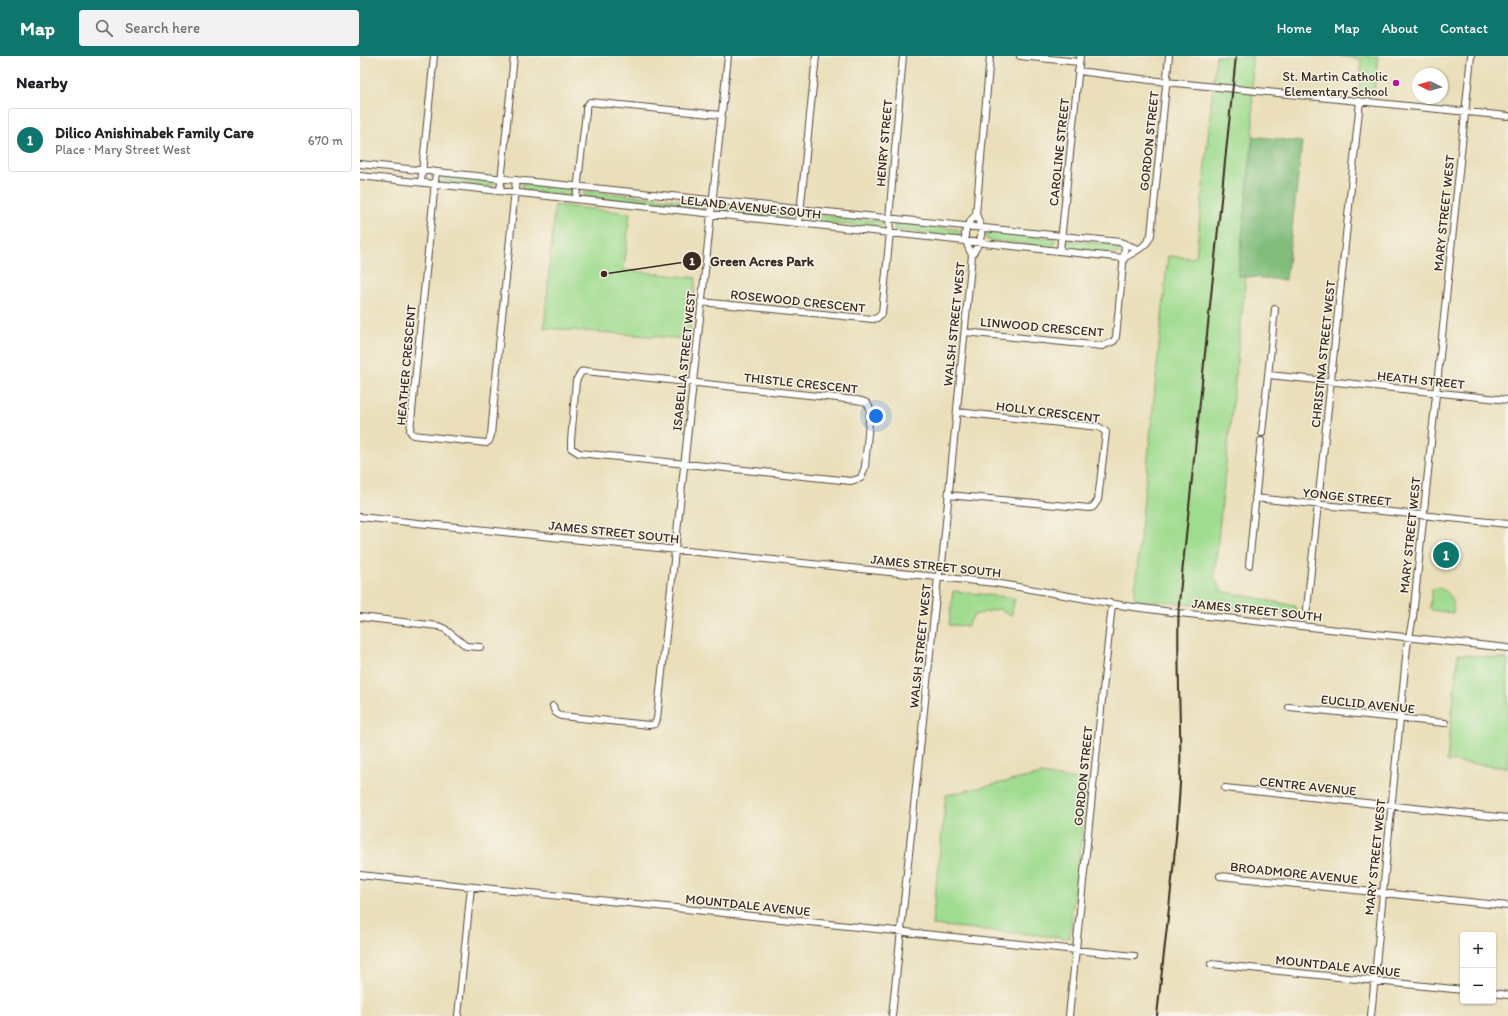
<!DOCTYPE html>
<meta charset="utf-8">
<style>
:root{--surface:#fff;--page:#f2f2f2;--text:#202124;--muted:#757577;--line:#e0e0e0;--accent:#0f766e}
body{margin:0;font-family:Itim,sans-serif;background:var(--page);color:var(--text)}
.controls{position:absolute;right:12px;bottom:12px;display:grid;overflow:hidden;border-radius:4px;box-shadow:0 1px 3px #0004}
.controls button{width:36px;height:36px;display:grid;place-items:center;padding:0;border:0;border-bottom:1px solid var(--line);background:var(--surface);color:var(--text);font:20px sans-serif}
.compass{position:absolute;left:1052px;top:12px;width:36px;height:36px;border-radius:50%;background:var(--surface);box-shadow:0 1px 3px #0004;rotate:276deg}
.you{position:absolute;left:516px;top:360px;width:14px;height:14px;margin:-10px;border:3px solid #fff;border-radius:50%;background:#1a73e8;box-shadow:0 0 0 6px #1a73e833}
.badge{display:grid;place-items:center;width:26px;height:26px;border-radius:50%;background:var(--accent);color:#fff;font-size:13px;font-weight:700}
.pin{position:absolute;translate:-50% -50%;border:2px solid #fff;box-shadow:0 1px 4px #0006}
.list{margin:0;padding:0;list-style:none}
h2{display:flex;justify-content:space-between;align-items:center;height:52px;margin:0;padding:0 16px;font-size:17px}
h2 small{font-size:13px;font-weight:400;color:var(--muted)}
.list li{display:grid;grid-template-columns:26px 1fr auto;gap:12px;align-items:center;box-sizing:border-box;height:64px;margin:0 8px 8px;padding:0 8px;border:1px solid var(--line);border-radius:4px}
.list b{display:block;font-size:15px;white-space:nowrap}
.list p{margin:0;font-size:13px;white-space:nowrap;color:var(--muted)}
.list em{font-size:13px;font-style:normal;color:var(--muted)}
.icon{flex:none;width:22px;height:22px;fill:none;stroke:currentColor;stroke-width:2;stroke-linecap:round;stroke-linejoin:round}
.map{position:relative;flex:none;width:1148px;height:960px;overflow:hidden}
header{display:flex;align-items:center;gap:24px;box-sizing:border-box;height:56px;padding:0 20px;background:var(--accent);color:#fff}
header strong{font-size:19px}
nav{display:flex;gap:22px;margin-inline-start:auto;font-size:14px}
.search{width:280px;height:36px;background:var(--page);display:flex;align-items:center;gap:10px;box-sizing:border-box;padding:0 14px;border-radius:4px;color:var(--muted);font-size:15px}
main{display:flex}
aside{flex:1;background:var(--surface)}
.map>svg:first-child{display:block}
</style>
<header>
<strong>Map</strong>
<div class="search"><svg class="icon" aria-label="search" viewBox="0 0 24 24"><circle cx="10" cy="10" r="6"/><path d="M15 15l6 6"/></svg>Search here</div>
<nav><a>Home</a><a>Map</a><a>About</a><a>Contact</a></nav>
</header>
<main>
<aside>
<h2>Nearby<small></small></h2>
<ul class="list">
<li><span class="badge">1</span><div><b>Dilico Anishinabek Family Care</b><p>Place · Mary Street West</p></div><em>670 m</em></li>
</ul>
</aside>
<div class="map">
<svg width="1148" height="960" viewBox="0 0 1148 960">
<rect width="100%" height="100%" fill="#f7f3e8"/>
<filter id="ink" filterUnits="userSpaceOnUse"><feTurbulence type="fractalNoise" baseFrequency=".025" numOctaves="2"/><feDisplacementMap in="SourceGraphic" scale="8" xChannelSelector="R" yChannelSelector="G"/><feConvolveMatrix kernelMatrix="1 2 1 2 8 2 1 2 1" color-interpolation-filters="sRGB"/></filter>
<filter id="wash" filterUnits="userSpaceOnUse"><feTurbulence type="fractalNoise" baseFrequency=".012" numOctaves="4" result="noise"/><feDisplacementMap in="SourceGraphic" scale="16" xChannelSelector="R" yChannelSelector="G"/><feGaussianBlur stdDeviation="0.9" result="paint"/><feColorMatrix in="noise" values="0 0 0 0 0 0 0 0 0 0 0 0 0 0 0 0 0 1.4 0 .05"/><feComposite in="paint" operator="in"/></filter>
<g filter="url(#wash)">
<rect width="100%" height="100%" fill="#eadfba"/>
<path fill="#a0dc90" stroke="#6e8357" d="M 856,0 L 892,0 L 893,80 L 878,219 L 886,220 L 854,521 L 862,535 L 935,550 L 939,557 L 934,558 L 774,543 L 808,200 L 831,202 L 836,200 Z
M 980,0 L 1018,0 L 1014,37 L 999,35 L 1002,4 Z
M 84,119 L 133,124 L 135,128 L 132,131 L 85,126 L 81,123 Z
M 163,127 L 210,132 L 212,137 L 210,139 L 166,135 L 162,134 L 161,132 Z
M 226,135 L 342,146 L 344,147 L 345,150 L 344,153 L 340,154 L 226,141 L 223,138 Z
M 195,149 L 270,157 L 264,214 L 336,222 L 329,283 L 184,272 Z
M 360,149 L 430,156 L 434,160 L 429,163 L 361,156 L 357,152 Z
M 448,158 L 519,165 L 522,166 L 522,170 L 518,172 L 448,164 L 445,161 Z
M 535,167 L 598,173 L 601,177 L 597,180 L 537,174 L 534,173 Z
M 629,175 L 691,182 L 695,184 L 694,189 L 690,191 L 627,184 L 625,179 Z
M 709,184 L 757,189 L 760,193 L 759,197 L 756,198 L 709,193 L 705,190 L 706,186 Z
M 1078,532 C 1091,535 1094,545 1093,557 L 1072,554 L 1070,552 L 1072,533 Z
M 593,535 L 655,542 L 651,560 L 639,553 L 614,559 L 607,570 L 589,569 Z
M 1098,598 L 1148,603 L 1148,712 L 1087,705 Z
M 682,718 L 727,726 L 720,795 L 709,882 L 572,869 L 586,739 Z"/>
<path fill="#80bc7a" stroke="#5e734c" d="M 893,80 L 942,86 L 926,224 L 878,220 Z"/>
</g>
<g filter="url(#ink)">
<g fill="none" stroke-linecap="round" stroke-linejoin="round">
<g stroke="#554535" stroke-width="8">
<path id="minor" d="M 660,0 L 719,6
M 718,15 L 806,26 L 1148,60
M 0,108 L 760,186 L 778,193
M 76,116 L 50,375 L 53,379 L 126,387 L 129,385 L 131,379 L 139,290 L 156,124
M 0,120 L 764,202 C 774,196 787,191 791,179 L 809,0
M 61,126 L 74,0
M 140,135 L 154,0
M 216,143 L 226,56 L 226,51 L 230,46 L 361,59
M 616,158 L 630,0
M 439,167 L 456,0
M 700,195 L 720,0
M 341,246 L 513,263 L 517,262 L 522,257 L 530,176 L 529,163 L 543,0
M 605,276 L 742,290 L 754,285 L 756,281 L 765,188
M 225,315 L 496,344 C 504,345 509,346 510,354 L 505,411 L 501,422 L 491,425 L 219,397 L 211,392 L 211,385 L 216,325 L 221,316 Z
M 909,319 L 1148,344
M 902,377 L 915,253
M 588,439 L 729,452 L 733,451 L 738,444 L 746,376 L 739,371 L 597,356
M 895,442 L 1148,468
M 0,461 L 635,527 L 766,550 L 819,557 L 1148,592
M 889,509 L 901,385
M 947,553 L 1000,45
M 0,561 L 78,570 L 85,573 L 106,590 L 120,591
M 193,650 L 195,656 L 201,660 L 289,669 L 295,668 L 297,663 L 368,0
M 929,651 L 1085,667
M 865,732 L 1148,762
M 0,819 L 774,900
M 860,820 L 1148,850
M 851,908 L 1103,934
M 1133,937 L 1148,939
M 98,960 L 111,831
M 532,960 L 578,521 L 582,507 L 612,199 C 623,182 624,176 616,158 C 602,175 602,180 612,199
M 709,960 L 752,548
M 1011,960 L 1047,591 L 1053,561 L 1111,0"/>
</g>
<use href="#minor" stroke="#fff" stroke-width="6"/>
<path stroke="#3b2a1e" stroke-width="2" d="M 797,960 C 805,883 816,805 820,727 C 822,667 816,607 819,547 L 876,0"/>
</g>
</g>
<circle fill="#b5179e" stroke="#f7f3e8" stroke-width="1.5" cx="1036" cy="27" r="4"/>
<g text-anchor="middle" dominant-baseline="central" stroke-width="3" stroke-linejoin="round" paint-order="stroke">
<g font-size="13" fill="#3b2a1e" stroke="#f7f3e8" text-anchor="end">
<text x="1028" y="20">St. Martin Catholic<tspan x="1028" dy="15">Elementary School</tspan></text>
</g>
<g font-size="13" fill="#3b2a1e" stroke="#f7f3e8">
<text transform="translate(789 85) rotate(-84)">GORDON STREET</text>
<text transform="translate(524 87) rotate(-85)">HENRY STREET</text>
<text transform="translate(699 96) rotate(-84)">CAROLINE STREET</text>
<text transform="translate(391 151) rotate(6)">LELAND AVENUE SOUTH</text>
<text transform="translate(1084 157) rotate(-84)">MARY STREET WEST</text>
<text transform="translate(438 245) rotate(6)">ROSEWOOD CRESCENT</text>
<text transform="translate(594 268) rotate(-84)">WALSH STREET WEST</text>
<text transform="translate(682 271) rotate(5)">LINWOOD CRESCENT</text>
<text transform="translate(963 298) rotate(-84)">CHRISTINA STREET WEST</text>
<text transform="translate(324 305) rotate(-84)">ISABELLA STREET WEST</text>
<text transform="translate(46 309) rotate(-85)">HEATHER CRESCENT</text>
<text transform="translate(1061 324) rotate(6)">HEATH STREET</text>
<text transform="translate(441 327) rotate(6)">THISTLE CRESCENT</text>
<text transform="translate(688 356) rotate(7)">HOLLY CRESCENT</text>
<text transform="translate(987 441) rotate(6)">YONGE STREET</text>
<text transform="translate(254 476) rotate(6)">JAMES STREET SOUTH</text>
<text transform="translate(1050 479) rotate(-84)">MARY STREET WEST</text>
<text transform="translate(576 510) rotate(6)">JAMES STREET SOUTH</text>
<text transform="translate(897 554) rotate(6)">JAMES STREET SOUTH</text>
<text transform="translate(560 590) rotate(-84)">WALSH STREET WEST</text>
<text transform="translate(1008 648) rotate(6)">EUCLID AVENUE</text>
<text transform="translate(723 720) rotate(-84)">GORDON STREET</text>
<text transform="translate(948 730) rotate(6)">CENTRE AVENUE</text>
<text transform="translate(1015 801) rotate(-84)">MARY STREET WEST</text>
<text transform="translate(934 817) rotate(6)">BROADMORE AVENUE</text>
<text transform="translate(388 849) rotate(6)">MOUNTDALE AVENUE</text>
<text transform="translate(978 910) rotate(6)">MOUNTDALE AVENUE</text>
</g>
</g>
<path fill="none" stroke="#3b2a1e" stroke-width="1.5" d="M244 218L332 205"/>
<g fill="#3b2a1e" stroke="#f7f3e8" stroke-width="1.5">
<circle cx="244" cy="218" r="4"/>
<circle cx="332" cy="205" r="10"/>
</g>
<g font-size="12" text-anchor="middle" font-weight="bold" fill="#fff">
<text x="332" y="209">1</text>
</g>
<g font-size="14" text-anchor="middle" font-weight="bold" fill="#3b2a1e" stroke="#f7f3e8" stroke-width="3" stroke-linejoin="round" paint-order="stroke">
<text x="402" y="210">Green Acres Park</text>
</g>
</svg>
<div class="controls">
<button>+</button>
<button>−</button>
</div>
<svg class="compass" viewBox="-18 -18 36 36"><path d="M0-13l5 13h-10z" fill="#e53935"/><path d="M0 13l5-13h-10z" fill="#757577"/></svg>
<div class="you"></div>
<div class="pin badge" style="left:1086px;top:499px">1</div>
</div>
</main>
